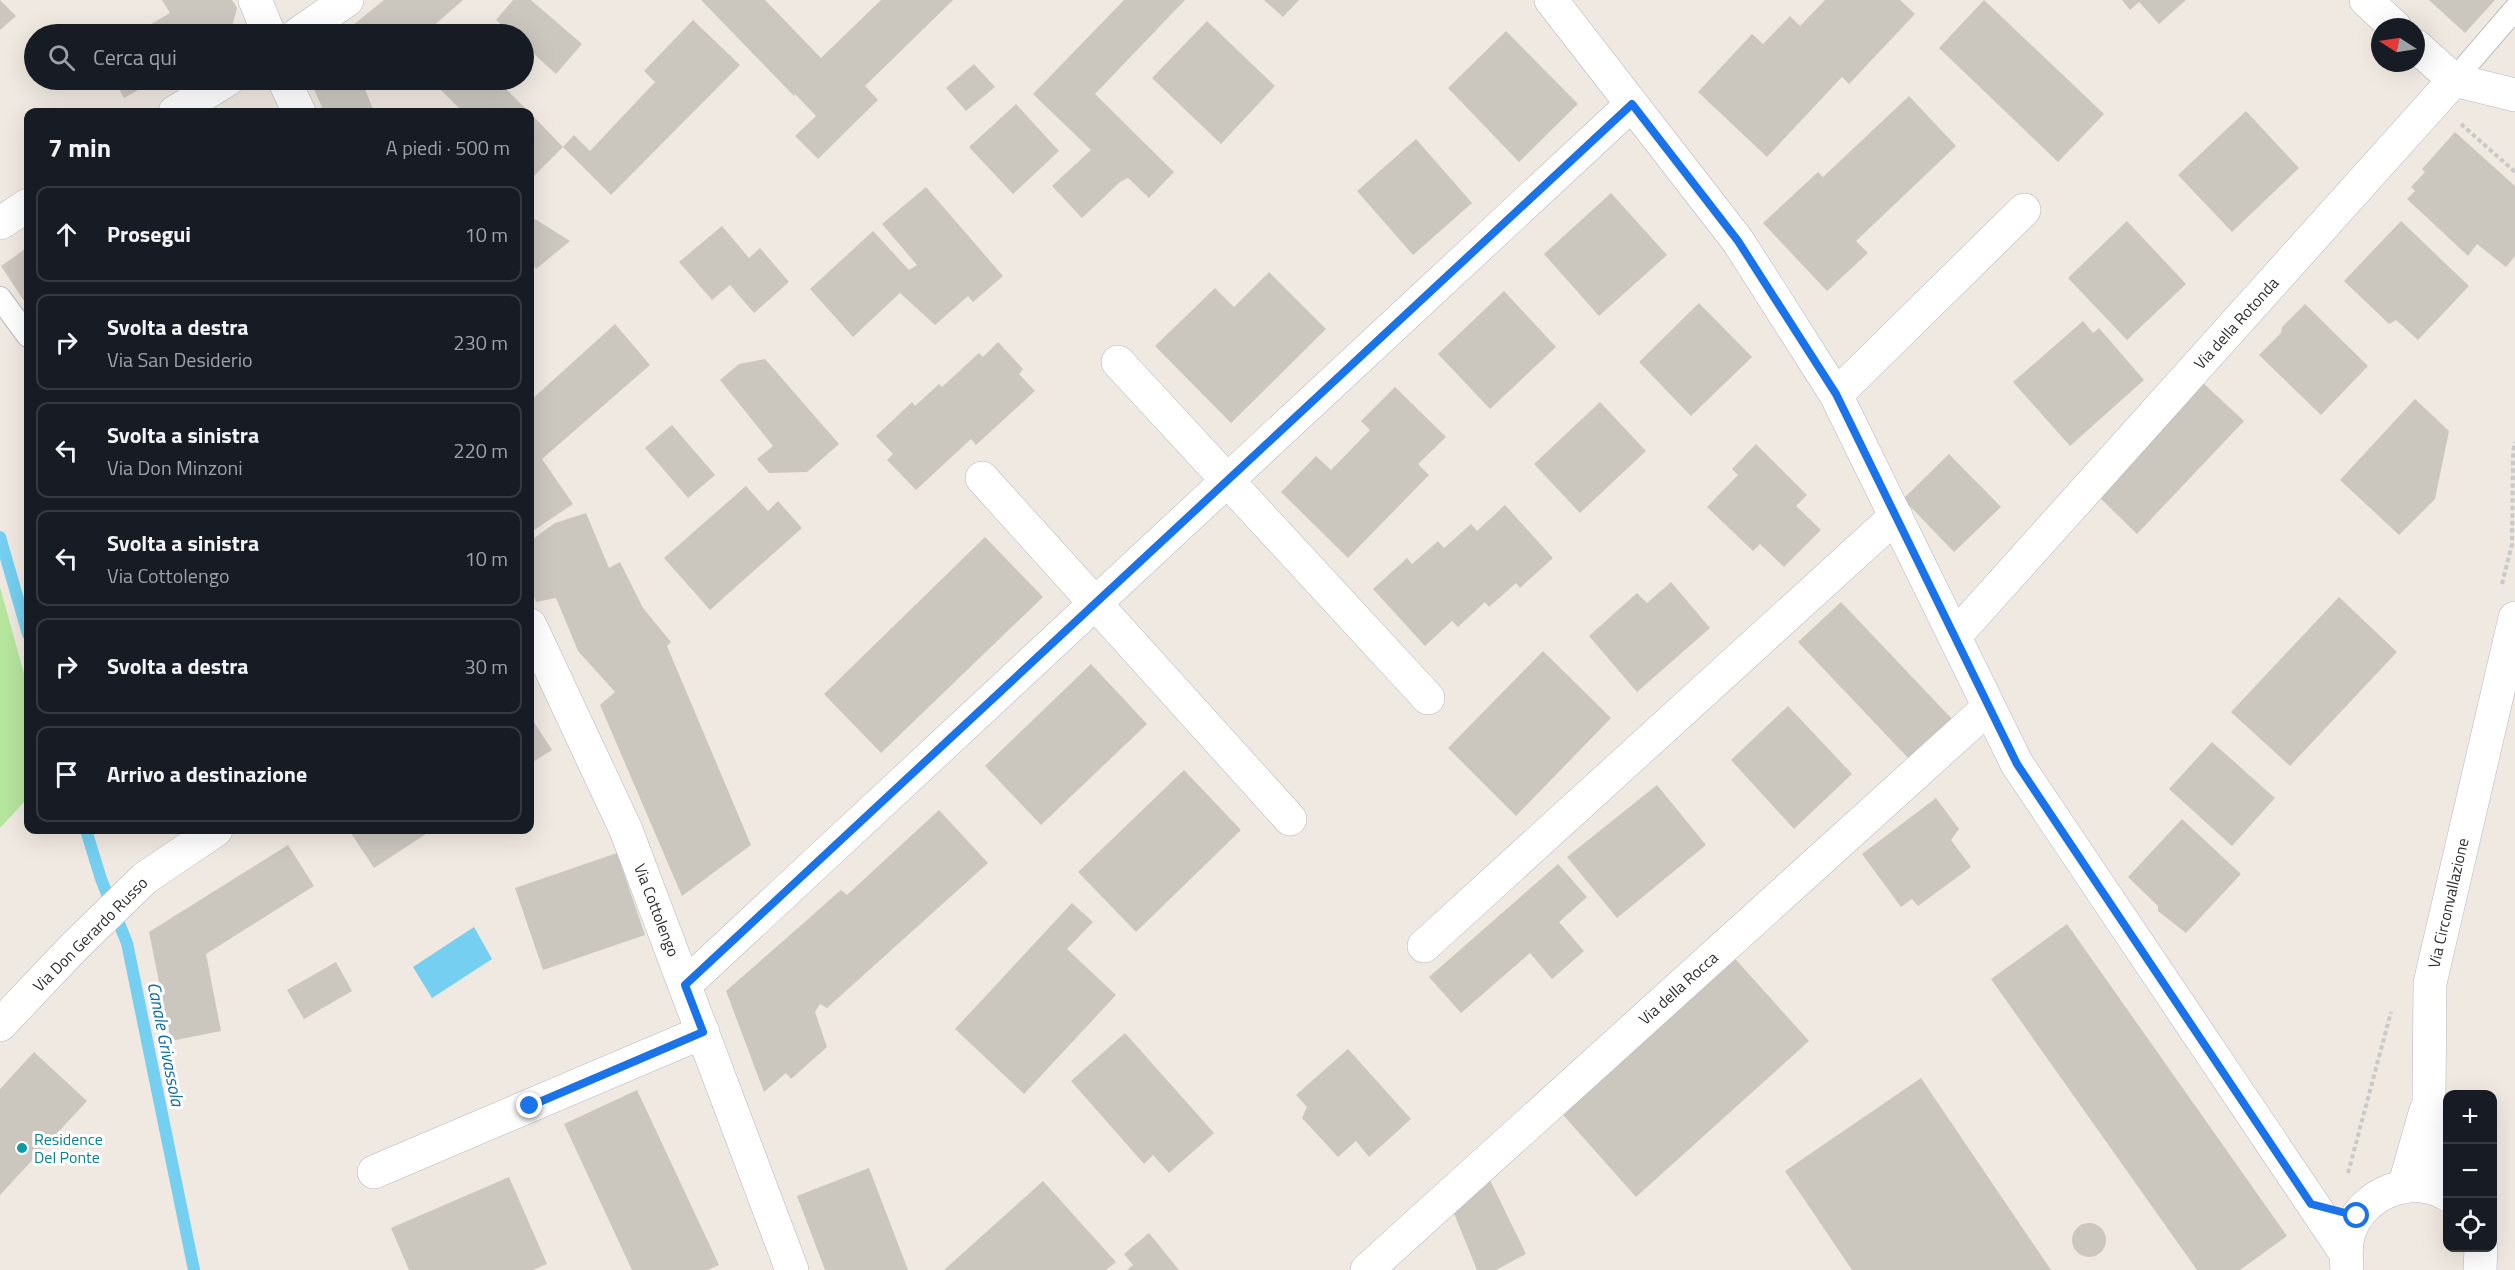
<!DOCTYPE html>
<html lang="it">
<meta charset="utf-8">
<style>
:root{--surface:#171b24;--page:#242831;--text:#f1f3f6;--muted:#9ea1a6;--line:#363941}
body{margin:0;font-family:"Titillium Web",sans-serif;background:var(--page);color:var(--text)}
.controls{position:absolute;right:18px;bottom:18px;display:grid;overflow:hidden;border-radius:12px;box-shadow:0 6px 24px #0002}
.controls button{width:54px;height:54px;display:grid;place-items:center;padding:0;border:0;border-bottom:2px solid var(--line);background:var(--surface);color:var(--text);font:30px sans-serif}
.compass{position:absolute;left:2371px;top:18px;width:54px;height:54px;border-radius:50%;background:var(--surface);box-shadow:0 6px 24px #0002;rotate:282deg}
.stop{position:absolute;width:18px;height:18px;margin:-14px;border:4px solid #1a73e8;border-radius:50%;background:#fff}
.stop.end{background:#1a73e8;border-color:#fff;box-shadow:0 2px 6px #0008}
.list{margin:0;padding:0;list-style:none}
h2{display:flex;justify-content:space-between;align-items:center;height:78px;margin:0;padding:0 24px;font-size:26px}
h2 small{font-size:20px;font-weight:400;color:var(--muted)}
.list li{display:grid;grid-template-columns:39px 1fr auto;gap:18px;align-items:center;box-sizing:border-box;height:96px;margin:0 12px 12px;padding:0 12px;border:2px solid var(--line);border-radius:12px}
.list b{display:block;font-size:22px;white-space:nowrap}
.list p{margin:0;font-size:20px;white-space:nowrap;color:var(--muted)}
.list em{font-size:20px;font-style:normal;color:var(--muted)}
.icon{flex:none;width:33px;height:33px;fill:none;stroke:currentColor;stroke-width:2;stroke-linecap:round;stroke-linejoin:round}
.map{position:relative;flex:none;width:2515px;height:1270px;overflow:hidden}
.search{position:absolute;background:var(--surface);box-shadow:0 6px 24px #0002;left:24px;top:24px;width:510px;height:66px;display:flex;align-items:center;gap:15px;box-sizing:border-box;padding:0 21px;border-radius:33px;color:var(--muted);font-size:22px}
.panel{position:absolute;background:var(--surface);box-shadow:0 6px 24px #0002;left:24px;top:108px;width:510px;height:726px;border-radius:12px}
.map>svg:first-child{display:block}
</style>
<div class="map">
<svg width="2515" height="1270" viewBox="0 0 2515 1270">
<rect width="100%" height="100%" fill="#efe9e1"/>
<path fill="#b6e59e" d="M 0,587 L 28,688 L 28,798 L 0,828 Z"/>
<path fill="#75cff0" d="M 474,927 L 492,959 L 432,998 L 413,967 Z"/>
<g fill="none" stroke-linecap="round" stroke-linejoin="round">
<path stroke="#75cff0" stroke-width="12" d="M 0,537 L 28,634
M 86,830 L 101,879 L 127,943 L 194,1270"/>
</g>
<path fill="#cbc7bf" d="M 0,0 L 16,16 L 0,30 Z
M 162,0 L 232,0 L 237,8 L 230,34 L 134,34 L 170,13 Z
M 384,0 L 463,0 L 424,34 L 342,34 Z
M 513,0 L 531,0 L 582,44 L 556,74 L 524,45 L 524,34 L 512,34 L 496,20 Z
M 701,0 L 765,0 L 821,58 L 881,0 L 953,0 L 865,86 L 878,100 L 818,159 L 795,136 L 816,116 L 795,94 L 794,96 Z
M 1124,0 L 1185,0 L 1095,94 L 1174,172 L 1149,198 L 1128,178 L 1120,182 L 1082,218 L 1052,186 L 1091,150 L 1033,94 Z
M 1264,0 L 1299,0 L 1283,17 Z
M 1825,0 L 1900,0 L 1915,14 L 1849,84 L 1842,77 L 1767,157 L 1698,92 L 1752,34 L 1763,44 L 1790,16 L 1800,26 Z
M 1984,0 L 2104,114 L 2058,162 L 1939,48 Z
M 2122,0 L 2186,0 L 2159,24 L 2139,2 L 2130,10 Z
M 2429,0 L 2495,0 L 2465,33 Z
M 693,20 L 740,65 L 611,195 L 563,147 L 574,135 L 590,151 L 655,82 L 644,71 Z
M 1207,21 L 1275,86 L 1221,144 L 1152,78 Z
M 1506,31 L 1578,104 L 1519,162 L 1448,88 Z
M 974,64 L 995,87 L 966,111 L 946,88 Z
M 114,80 L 156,80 L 124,98 Z
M 310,80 L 383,80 L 365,89 L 374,112 L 324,112 Z
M 431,80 L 497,80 L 529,112 L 463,112 Z
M 1909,96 L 1956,146 L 1856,241 L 1868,253 L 1827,291 L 1763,223 L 1818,172 L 1823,177 Z
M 1016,104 L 1059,151 L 1013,194 L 969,147 Z
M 2246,111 L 2299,168 L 2232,232 L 2178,175 Z
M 530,113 L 563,147 L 530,180 Z
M 2455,132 L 2515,186 L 2515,256 L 2506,267 L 2477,244 L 2468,256 L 2407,199 L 2415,191 L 2411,187 L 2425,172 L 2422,169 Z
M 1416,139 L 1472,203 L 1413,255 L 1357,191 Z
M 926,187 L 1003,276 L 973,302 L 968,296 L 935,325 L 900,293 L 853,337 L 810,289 L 873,231 L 909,270 L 917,265 L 882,224 Z
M 1611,193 L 1667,255 L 1599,316 L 1544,254 Z
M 530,216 L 570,241 L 536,269 L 530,261 Z
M 2127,221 L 2186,284 L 2127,340 L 2068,278 Z
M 2401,221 L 2469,286 L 2418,340 L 2396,320 L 2389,324 L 2344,281 Z
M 722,226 L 749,258 L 760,248 L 789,282 L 754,313 L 730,285 L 712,300 L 679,262 Z
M 28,247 L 28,307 L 1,266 Z
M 1269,272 L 1326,329 L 1231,423 L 1155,346 L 1215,288 L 1234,307 Z
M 1504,291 L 1556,347 L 1490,409 L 1438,354 Z
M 1699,303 L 1752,357 L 1691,416 L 1639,362 Z
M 2305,304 L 2368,366 L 2321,415 L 2259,355 L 2281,333 L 2282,327 Z
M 2083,321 L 2093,333 L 2099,328 L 2144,380 L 2070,446 L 2013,382 Z
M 615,324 L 650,365 L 542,459 L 573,504 L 530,533 L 530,401 Z
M 998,342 L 1023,369 L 1019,374 L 1035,391 L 976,445 L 971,439 L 916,490 L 887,460 L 893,454 L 876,436 L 912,402 L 915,406 L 939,384 L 942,387 L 979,353 L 983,357 Z
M 765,359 L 839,444 L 807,472 L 769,473 L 757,459 L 773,446 L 720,380 L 739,364 Z
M 2203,383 L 2244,421 L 2137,534 L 2097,495 Z
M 1395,387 L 1446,437 L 1418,464 L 1429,475 L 1348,558 L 1281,492 L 1316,456 L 1331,470 L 1370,430 L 1361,421 Z
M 2415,399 L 2449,431 L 2435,499 L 2399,535 L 2340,480 Z
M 1600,402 L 1646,451 L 1580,513 L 1534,464 Z
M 672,425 L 715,475 L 688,498 L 645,448 Z
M 1756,444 L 1807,495 L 1796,506 L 1821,530 L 1784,567 L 1760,544 L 1753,551 L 1707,507 L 1738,475 L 1732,469 Z
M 1949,454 L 2001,507 L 1954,552 L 1903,499 Z
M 746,486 L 768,511 L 778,501 L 802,528 L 710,610 L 664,558 Z
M 1505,505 L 1553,558 L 1520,588 L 1516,583 L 1489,607 L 1485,602 L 1458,627 L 1452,621 L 1425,646 L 1373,589 L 1407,558 L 1412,564 L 1438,541 L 1444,548 L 1471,524 L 1477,531 Z
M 586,513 L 609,568 L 620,562 L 643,608 L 671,642 L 667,646 L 751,845 L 682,896 L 600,705 L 615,692 L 578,651 L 556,598 L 536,602 L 530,583 L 530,541 L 555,523 Z
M 985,537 L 1043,597 L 881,753 L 824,694 Z
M 1671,582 L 1710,628 L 1637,692 L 1589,636 L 1637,593 L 1647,603 Z
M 2339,597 L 2397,652 L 2290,766 L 2231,712 Z
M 1841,602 L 1952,719 L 1909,759 L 1798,642 Z
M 1543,651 L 1611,718 L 1516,816 L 1448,748 Z
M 1091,664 L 1147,724 L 1041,825 L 985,766 Z
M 1788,706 L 1852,774 L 1794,829 L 1731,760 Z
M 530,716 L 552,750 L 530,764 Z
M 2212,742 L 2275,798 L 2232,846 L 2169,789 Z
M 1184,770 L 1241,830 L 1136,932 L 1078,872 Z
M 1657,785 L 1706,845 L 1617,918 L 1567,857 Z
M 1936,798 L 1959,829 L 1951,840 L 1971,867 L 1918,906 L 1912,899 L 1901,907 L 1862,854 Z
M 939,810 L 988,863 L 827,1008 L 820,1004 L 815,1012 L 827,1047 L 791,1079 L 786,1073 L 764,1092 L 726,991 L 841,890 L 847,895 Z
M 2182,819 L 2241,874 L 2186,933 L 2158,911 L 2158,906 L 2128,877 Z
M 349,830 L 432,830 L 374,868 Z
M 288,845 L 314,886 L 206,954 L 221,1031 L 171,1041 L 149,932 Z
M 617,853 L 645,935 L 543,970 L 515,888 Z
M 1558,864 L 1587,897 L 1559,922 L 1584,951 L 1552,979 L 1530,953 L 1461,1013 L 1429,977 Z
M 1072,903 L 1093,922 L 1067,949 L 1116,995 L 1024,1094 L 955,1029 Z
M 2067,924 L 2287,1236 L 2240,1270 L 2197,1270 L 1991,979 Z
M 1729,952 L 1809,1041 L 1636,1197 L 1557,1108 Z
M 336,962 L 352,991 L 304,1019 L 287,990 Z
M 1125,1033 L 1214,1133 L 1169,1173 L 1153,1155 L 1144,1164 L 1071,1081 Z
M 1348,1049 L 1411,1119 L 1369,1157 L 1356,1141 L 1338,1157 L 1302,1118 L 1307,1107 L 1296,1095 Z
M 34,1052 L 87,1101 L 0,1195 L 0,1089 Z
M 1921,1078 L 2051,1270 L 1852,1270 L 1785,1171 Z
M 637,1090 L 719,1265 L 708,1270 L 632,1270 L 564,1124 Z
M 869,1168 L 908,1270 L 825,1270 L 797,1196 Z
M 1488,1176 L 1526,1254 L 1496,1270 L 1477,1270 L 1451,1206 Z
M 509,1177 L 547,1264 L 533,1270 L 409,1270 L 391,1228 Z
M 1043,1181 L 1116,1262 L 1106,1270 L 944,1270 Z
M2072 1240a17 17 0 1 1 34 0a17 17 0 1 1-34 0Z
M 1149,1233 L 1179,1270 L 1127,1270 L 1133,1265 L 1124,1254 Z"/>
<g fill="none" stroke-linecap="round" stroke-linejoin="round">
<g stroke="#b4b7c1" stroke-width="24">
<path id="service" d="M 2454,80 L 2515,9
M 0,298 L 28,336"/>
</g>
<g stroke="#b4b7c1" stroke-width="34">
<path id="minor" d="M 255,0 L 269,34
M 1551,0 L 1738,241 L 1836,395 L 2017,764 L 2345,1252
M 2366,0 L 2395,27
M 298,34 L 347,0
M 2416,46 L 2454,80 L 2515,95
M 284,80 L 299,112
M 175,112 L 227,80
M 0,223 L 28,205
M 1118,362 L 1428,698
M 1836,395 L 2024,210
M 982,478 L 1290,819
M 530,625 L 626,830 L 792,1270
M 1955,636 L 2454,80
M 1424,946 L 1896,516
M 685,985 L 1632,104
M 0,1025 L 74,947 L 145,878 L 216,830
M 374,1172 L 703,1032
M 1367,1270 L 1989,707"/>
</g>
<g stroke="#b4b7c1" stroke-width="34">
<path id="tertiary" d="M 2404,1187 L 2426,1110
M 2444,1193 L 2429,1099 L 2430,983 L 2515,618
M 2347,1270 C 2346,1257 2345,1245 2349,1233 C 2361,1194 2412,1172 2448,1195
M 2480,1270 L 2481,1248"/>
</g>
<path stroke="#c9c9c9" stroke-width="4" stroke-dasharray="4.5 3" stroke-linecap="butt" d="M 2461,124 L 2515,172
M 2502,584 L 2512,544 L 2513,452 L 2515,442
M 2348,1173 L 2391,1012"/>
<use href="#service" stroke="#fff" stroke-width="22"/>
<use href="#minor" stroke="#fff" stroke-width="33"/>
<use href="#tertiary" stroke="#fff" stroke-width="33"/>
</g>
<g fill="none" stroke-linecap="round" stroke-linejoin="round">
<path stroke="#1a73e8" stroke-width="8" d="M 530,1106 L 703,1032 L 685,985 L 1632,104 L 1738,241 L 1836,394 L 2017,764 L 2311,1204 L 2357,1216"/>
</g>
<circle fill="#0f9aa8" stroke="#fff" stroke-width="2" cx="22" cy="1148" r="6"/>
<g text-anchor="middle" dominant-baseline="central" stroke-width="6" stroke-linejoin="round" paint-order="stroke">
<g font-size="16" fill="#2e2e2e" stroke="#fff">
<text transform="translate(2236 323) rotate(-48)">Via della Rotonda</text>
<text transform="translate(2448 903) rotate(-77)">Via Circonvallazione</text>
<text transform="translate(657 910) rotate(69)">Via Cottolengo</text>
<text transform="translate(90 934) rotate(-45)">Via Don Gerardo Russo</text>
<text transform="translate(1678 988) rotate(-42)">Via della Rocca</text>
</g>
<g font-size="16" fill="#0d838f" stroke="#fff" text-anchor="start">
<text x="34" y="1139">Residence<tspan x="34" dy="18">Del Ponte</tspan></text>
</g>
<g font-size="18" font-style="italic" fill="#0d6fa3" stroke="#fff">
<text transform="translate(166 1044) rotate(79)">Canale Grivassola</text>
</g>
</g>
</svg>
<div class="controls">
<button>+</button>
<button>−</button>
<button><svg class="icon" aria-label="locate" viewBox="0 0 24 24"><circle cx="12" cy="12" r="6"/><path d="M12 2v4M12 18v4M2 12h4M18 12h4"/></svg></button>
</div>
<svg class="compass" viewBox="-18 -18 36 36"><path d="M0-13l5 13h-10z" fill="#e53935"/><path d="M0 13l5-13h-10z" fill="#9ea1a6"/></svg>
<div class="stop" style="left:2357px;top:1216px"></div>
<div class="stop end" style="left:530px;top:1106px"></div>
<div class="search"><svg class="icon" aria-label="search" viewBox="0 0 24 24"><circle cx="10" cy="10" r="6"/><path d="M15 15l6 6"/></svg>Cerca qui</div>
<section class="panel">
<h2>7 min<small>A piedi · 500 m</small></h2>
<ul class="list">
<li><svg class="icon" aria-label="ahead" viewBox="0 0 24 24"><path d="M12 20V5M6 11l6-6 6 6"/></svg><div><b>Prosegui</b></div><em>10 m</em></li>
<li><svg class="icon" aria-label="right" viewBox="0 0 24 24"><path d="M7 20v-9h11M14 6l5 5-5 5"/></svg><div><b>Svolta a destra</b><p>Via San Desiderio</p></div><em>230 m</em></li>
<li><svg class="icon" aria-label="left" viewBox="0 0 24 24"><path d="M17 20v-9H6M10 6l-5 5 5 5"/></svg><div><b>Svolta a sinistra</b><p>Via Don Minzoni</p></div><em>220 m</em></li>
<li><svg class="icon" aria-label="left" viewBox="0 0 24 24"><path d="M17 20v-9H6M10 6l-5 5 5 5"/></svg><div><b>Svolta a sinistra</b><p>Via Cottolengo</p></div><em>10 m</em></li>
<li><svg class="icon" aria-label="right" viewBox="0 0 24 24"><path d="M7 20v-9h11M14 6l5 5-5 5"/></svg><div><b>Svolta a destra</b></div><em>30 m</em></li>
<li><svg class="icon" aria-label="arrive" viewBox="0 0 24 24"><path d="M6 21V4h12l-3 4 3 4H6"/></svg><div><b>Arrivo a destinazione</b></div></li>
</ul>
</section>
</div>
